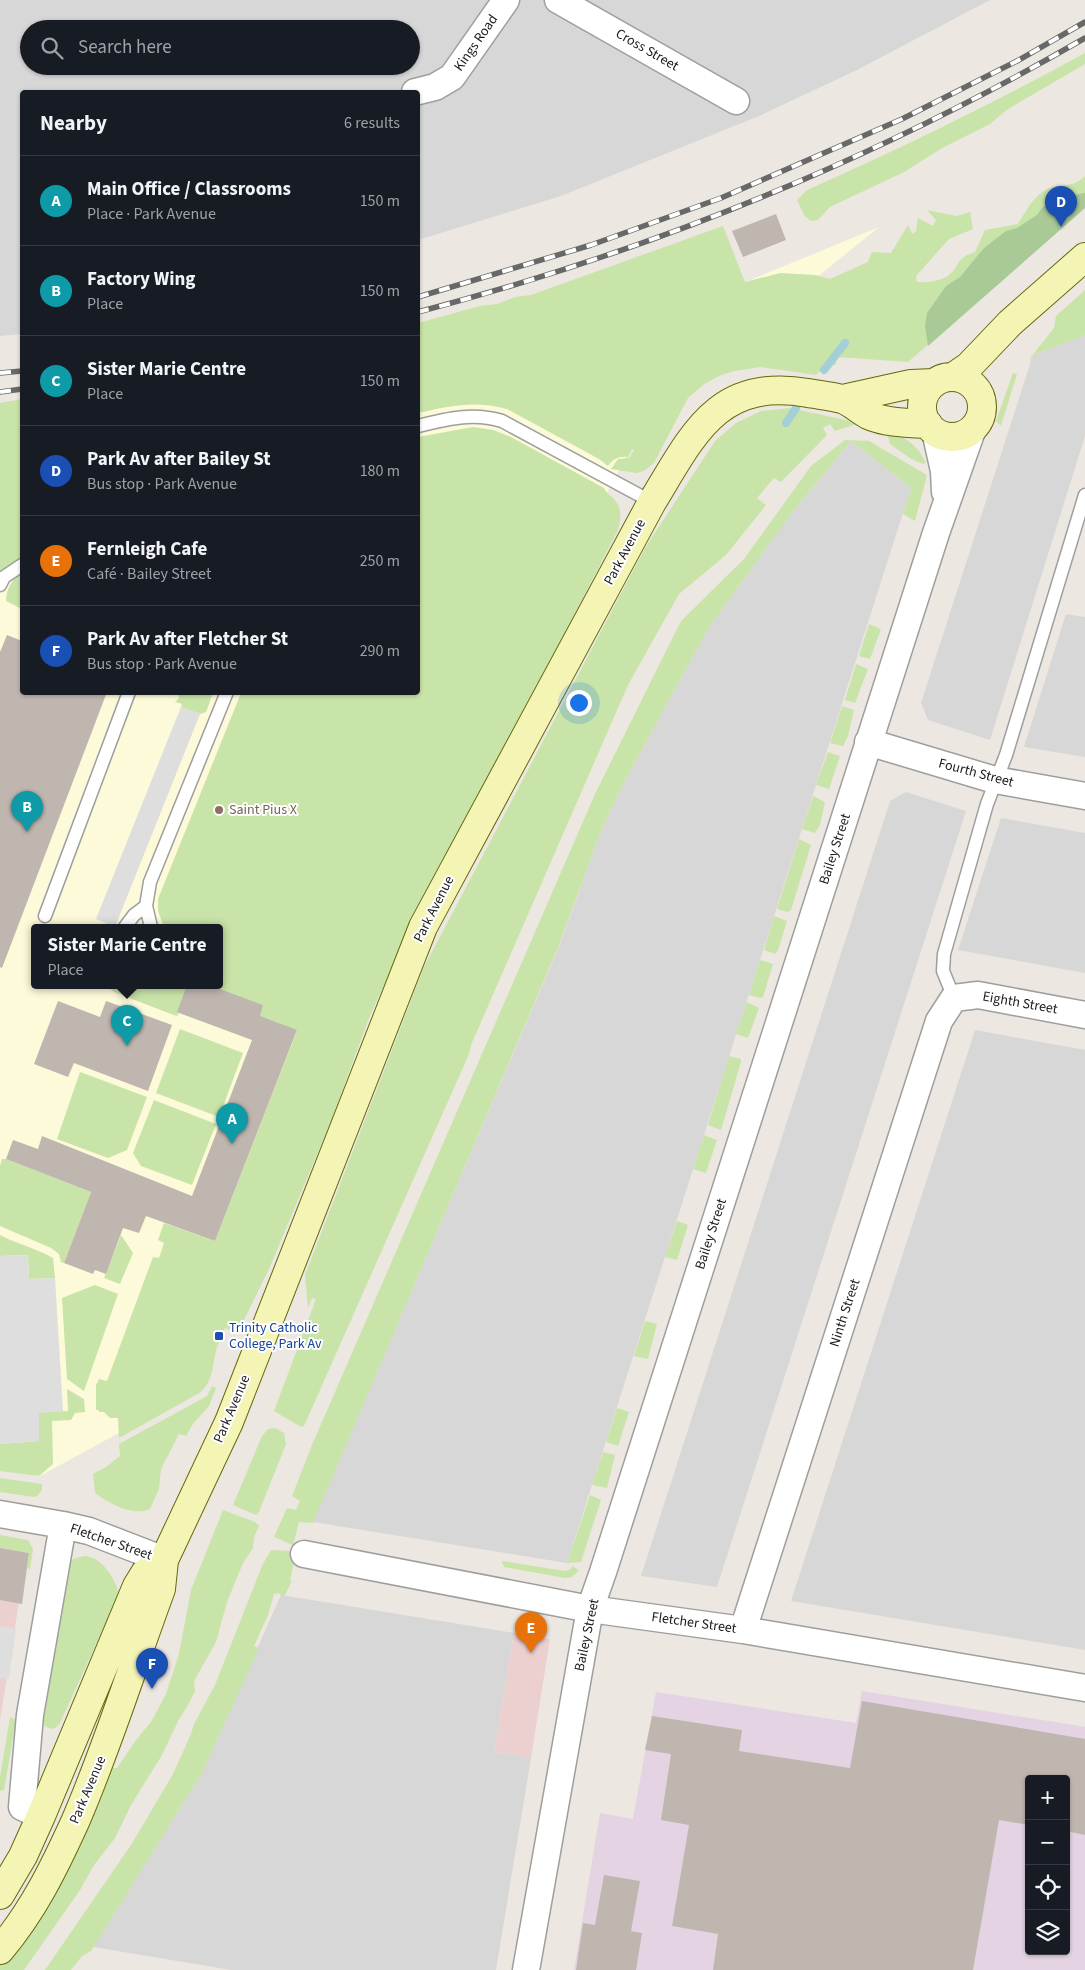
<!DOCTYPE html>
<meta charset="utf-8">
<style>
:root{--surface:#171b24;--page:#20242c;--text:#f1f3f6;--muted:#9ea1a6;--line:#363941;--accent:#db2777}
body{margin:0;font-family:"Source Sans 3",sans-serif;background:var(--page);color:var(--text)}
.controls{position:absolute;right:15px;bottom:15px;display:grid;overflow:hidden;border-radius:5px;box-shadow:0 1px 4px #0004}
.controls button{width:45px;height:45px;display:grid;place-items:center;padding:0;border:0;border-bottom:1px solid var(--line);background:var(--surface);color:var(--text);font:25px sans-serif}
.you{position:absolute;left:578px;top:702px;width:18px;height:18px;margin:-12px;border:4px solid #fff;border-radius:50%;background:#1a73e8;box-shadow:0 0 0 8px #1a73e833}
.badge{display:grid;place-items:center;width:32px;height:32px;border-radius:50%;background:var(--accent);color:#fff;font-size:16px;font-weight:700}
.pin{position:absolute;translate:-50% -41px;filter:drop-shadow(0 1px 2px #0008)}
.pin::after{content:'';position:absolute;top:26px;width:18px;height:15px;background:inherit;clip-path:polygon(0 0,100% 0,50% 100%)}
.popup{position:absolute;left:31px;top:924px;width:192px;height:65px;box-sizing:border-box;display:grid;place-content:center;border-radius:5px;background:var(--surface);filter:drop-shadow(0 1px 4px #0005);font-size:16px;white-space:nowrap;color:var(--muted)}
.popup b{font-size:19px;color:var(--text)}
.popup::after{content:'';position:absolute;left:50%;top:100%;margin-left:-10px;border:10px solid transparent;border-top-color:var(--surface)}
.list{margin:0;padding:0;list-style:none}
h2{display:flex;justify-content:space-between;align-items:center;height:65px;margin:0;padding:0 20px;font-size:21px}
h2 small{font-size:16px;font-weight:400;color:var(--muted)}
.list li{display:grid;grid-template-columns:32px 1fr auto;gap:15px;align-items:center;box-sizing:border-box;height:90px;padding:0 20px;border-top:1px solid var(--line)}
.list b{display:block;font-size:19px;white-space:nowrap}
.list p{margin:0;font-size:16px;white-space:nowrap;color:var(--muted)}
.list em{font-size:16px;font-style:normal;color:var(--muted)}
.icon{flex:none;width:28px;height:28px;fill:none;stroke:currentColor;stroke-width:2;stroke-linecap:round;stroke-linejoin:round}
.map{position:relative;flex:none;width:1085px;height:1970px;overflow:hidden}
.search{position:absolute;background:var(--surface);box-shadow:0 1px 4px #0004;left:20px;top:20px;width:400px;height:55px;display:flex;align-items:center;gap:12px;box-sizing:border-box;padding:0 18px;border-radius:28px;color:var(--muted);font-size:19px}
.panel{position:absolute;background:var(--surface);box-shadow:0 1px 4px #0004;left:20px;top:90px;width:400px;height:605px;border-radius:5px}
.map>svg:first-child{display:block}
</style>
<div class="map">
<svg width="1085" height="1970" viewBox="0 0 1085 1970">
<rect width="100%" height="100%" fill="#ece7e0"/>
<path fill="#d8d7d7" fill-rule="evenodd" d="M 0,0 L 990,0 L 855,71 L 759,116 L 561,196 L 418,240 L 418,92 L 22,92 L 22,334 L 0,336 ZM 29,29 L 411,29 L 411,66 L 29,66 Z
M 1085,335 L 1085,436 L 990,740 L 928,720 L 921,703 L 1033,355 Z
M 851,441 L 911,488 L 567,1563 L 313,1522 L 560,944 L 603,826 L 629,773 L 708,629 L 791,514 Z
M 1066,614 L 1085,617 L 1085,757 L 1024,747 Z
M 906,792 L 966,811 L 717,1587 L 641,1576 L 890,801 Z
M 1001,818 L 1085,833 L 1085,973 L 958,950 Z
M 975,1030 L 1085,1050 L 1085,1650 L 791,1601 Z
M 281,1595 L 514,1633 L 494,1752 L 531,1758 L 496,1970 L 231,1970 L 93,1947 L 202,1773 Z"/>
<path fill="#ecd0d0" d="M 0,1548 L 27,1553 L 0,1720 Z
M 514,1633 L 550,1639 L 531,1758 L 494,1752 Z"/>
<path fill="#e4d3e2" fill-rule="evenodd" d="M 862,1691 L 1085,1727 L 1085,1970 L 574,1970 L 600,1813 L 633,1819 L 656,1692 L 856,1723 ZM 1029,1779 L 1066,1779 L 1066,1951 L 1029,1951 Z"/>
<path fill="#fcfad8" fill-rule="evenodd" d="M 879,227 L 730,348 L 662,389 L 365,948 L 198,1390 L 40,1476 L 0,1470 L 0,491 L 22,488 L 22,692 L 418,692 L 418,399 L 682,308 ZM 34,927 L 220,927 L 220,985 L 34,985 Z"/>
<path fill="#c9e4a8" d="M 1085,53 L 1085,64 L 1008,109 L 990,124 L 944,147 L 904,172 L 830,207 L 818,220 L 811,221 L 804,215 L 797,200 L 807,190 C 902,148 994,103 1085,53 Z
M 1085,176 L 1085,208 L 908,362 L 838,357 L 836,360 L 836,365 L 827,364 L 816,375 L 761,367 L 734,371 L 719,376 L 703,385 L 688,398 L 654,463 L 644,471 L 636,473 L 611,469 L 618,459 L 629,458 L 634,450 L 632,449 L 628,457 C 620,456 612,459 608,466 L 599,459 L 507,409 C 474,400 450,406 418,413 L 418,323 L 480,306 L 497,304 L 515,297 L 531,295 L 723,226 L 745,282 L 780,273 L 815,275 L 830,279 L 868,262 L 872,252 L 891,253 L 908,225 L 912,234 L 916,231 L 918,218 L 933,226 L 936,220 L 927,210 L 957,216 L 970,212 L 973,229 L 949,239 L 916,276 L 917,282 C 926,283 942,281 949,275 C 962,264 954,259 975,252 L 985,230 L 1018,224 C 1027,210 1035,192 1053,187 C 1067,184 1074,187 1085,176 Z
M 1085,290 L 1085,335 L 1033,355 L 1029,364 L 1031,357 L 1054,328 L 1056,316 Z
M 1013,373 L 1017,374 L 1001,426 L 996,421 Z
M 22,399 L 22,559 L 0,574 L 0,403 Z
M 790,408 L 860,423 L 835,431 L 830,424 L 823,428 L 827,435 L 781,482 L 774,478 L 757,498 L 766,505 L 726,555 L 679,594 L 628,685 L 471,1045 L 469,1054 L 304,1426 L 301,1427 L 274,1411 L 316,1299 L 312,1298 L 308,1308 L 305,1275 L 424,967 L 645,548 L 715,441 L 736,423 L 761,411 Z
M 473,427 L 493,430 L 511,437 L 604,488 C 606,493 609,494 613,498 C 623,508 621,518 618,530 L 395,961 L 369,1018 L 331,1121 L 269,1269 L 238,1332 L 225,1328 C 223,1334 220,1341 217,1347 C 213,1362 213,1381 201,1392 L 119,1438 L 118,1418 L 110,1418 L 104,1412 L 99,1412 L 99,1410 L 96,1410 L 96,1385 L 99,1379 L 107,1381 L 153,1257 L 159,1258 L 164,1243 L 158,1240 L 164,1223 L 215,1241 L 297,1031 L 265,1018 L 255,1041 L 179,1013 L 177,1016 L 171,1014 L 114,992 L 106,985 L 220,985 L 220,927 L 164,927 L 158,911 L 158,899 L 241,693 L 418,692 L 418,437 Z
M 886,430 C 905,437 917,444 926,463 L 923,464 L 911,459 L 890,444 Z
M 845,440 L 869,441 L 927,475 L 915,521 L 903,514 L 911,488 L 851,441 L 794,510 L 708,629 L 629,773 L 603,826 L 559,945 L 313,1523 L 299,1522 L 293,1545 L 274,1537 L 287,1508 L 296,1510 L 300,1501 L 292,1496 L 312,1445 L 595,794 L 681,621 L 744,559 L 811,466 Z
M 22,572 L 22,609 L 6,601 C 7,587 11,581 22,572 Z
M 869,624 L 881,629 L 870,659 L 859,656 Z
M 856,664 L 868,669 L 855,703 L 845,700 Z
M 178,693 L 213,693 L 206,712 L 200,714 L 181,707 L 182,704 L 175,702 L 179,698 Z
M 842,706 L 854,710 L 848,736 L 843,746 L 830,743 Z
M 828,752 L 840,756 L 829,789 L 816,785 Z
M 813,796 L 825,802 L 820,825 L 815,833 L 802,829 Z
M 799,839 L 811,845 L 791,910 L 788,912 L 777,909 Z
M 774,916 L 787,921 L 778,950 L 775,954 L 764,950 Z
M 760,960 L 773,964 L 763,997 L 760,998 L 749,995 Z
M 747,1002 L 759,1008 L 748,1038 L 736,1034 Z
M 180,1029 L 243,1053 L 219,1117 L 156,1093 Z
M 729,1056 L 741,1059 L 741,1062 L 721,1130 L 708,1125 Z
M 80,1072 L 147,1097 L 127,1150 L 108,1158 L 57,1139 Z
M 154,1100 L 216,1124 L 192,1185 L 141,1166 L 133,1153 Z
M 704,1135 L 717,1140 L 706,1173 L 693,1169 Z
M 2,1159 L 6,1159 L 91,1192 L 64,1263 L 61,1262 L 59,1254 L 51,1248 L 0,1226 L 0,1166 Z
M 677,1221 L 688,1225 L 677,1260 L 665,1257 Z
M 0,1235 C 17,1244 36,1248 53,1258 L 55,1278 L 29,1279 L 28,1255 L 0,1256 Z
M 121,1235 L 133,1253 L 120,1284 L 104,1278 Z
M 95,1285 L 118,1294 L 84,1391 L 67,1379 L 62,1298 Z
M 645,1321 L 657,1324 L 648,1359 L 634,1356 Z
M 212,1386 L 216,1388 L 209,1406 L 193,1424 L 186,1436 L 179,1434 L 161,1469 L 159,1489 L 150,1509 C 134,1517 108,1503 95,1493 L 93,1474 L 106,1467 L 120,1456 L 119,1444 L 207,1396 Z
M 67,1389 L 84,1399 L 85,1412 L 75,1413 L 71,1420 L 52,1421 L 53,1464 L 39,1476 L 0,1471 L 0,1444 L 38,1441 L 38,1414 L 40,1412 L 68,1411 Z
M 617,1408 L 629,1412 L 618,1446 L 606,1442 Z
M 275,1428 L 284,1433 L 286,1444 L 259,1512 L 256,1515 L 233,1505 L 262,1436 L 268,1429 Z
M 603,1452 L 615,1455 L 607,1488 L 592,1485 Z
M 0,1478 L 42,1484 L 42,1490 L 37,1496 L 34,1497 L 0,1492 Z
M 590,1495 L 601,1500 L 581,1562 L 567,1563 Z
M 223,1510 L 255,1522 L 259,1526 L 254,1537 L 253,1548 L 243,1563 L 227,1602 L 216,1642 L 194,1681 L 195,1692 C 190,1700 185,1712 179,1719 L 162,1755 L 131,1805 L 115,1838 L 94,1865 L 80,1890 L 24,1970 L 0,1970 L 0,1965 L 9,1956 L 86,1833 L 111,1768 L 117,1768 L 136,1740 L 151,1722 L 166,1694 L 179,1654 L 191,1590 Z
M 0,1535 L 28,1540 L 33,1549 L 30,1569 L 27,1568 L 29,1553 L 0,1548 Z
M 271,1550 L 289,1551 L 295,1556 L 290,1581 L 292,1581 L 284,1597 L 278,1593 L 274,1594 L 268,1615 L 254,1646 L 259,1648 L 202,1773 L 91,1951 L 82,1956 L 71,1970 L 45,1970 L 131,1845 L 173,1774 L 191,1734 L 194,1724 L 215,1685 L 262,1566 Z
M 84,1556 C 101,1556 116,1579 119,1594 L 60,1723 L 55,1728 L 51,1729 L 45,1726 L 42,1720 L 68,1565 L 73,1559 Z
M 502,1561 L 565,1571 L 571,1569 L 572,1566 L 579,1570 L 572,1577 L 565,1578 L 504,1567 Z
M 10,1717 L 16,1720 L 4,1790 L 0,1791 L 0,1777 Z"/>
<path fill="#a9c997" d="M 1085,193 L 1085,208 L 928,346 L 925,326 L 927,313 L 946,286 L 960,277 L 984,248 L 1006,231 L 1017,228 L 1037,215 L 1042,208 L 1054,199 Z"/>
<path fill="#dedede" d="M 181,707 L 200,714 L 115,927 L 96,919 Z
M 28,1255 L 29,1279 L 55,1278 L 63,1411 L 39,1413 L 39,1441 L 0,1444 L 0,1256 Z
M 0,1626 L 16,1629 L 9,1679 L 0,1678 Z"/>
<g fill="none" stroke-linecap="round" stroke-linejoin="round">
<path stroke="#a3cfd7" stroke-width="8" d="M 824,370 L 845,343
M 786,423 L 796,408"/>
</g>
<path fill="#c0b6b0" d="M 776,214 L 786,240 L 743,257 L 732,231 Z
M 7,635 L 22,641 L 22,692 L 107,692 L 2,968 L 0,967 L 0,652 Z
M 187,985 L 209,985 L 263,1005 L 260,1016 L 297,1030 L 215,1241 L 146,1216 L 139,1233 L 123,1228 L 106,1274 L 95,1270 L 93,1274 L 64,1263 L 91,1192 L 6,1159 L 13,1140 L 38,1149 L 42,1136 L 192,1196 L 252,1040 L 177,1012 Z
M 58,1001 L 100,1017 L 106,1001 L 172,1025 L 148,1091 L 74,1063 L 68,1077 L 34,1064 Z
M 0,1548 L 29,1553 L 22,1604 L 0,1600 Z
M 862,1701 L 1085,1739 L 1085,1835 L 1066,1831 L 1066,1779 L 1029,1779 L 1029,1825 L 999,1820 L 973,1970 L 713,1970 L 718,1934 L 672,1926 L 689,1825 L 661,1820 L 671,1754 L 645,1750 L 652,1716 L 742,1730 L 739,1751 L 850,1768 Z
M 604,1875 L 640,1881 L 631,1931 L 642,1933 L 636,1970 L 576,1970 L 583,1923 L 595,1925 Z"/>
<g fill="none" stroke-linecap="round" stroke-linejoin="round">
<g stroke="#9e9e9e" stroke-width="15">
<path id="lane" d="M 418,426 C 446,419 473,412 502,421 L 652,502
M 0,585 L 4,577 L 22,565
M 45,916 L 129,692
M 125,927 L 134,915 L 146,906
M 151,927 L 146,906 L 150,882 L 227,692
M 954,998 L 943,971 L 944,954 L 987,804 L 1006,755 L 1085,495"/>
</g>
<g stroke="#9e9e9e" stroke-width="29">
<path id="street" d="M 558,0 L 736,101
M 415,92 L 435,87 L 452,77 L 506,0
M 935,431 L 944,471 L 945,492
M 868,742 L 995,780 L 1085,796
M 0,1514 L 63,1525 L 89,1531 L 164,1560
M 304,1554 L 590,1609 L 743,1630 L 1085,1688
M 743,1630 L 939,1021 L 954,998 L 978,995 L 1085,1015
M 41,1816 L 22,1807 L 30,1715 L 63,1525
M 526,1970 L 590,1609 L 603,1572 L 936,533 L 973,428"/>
</g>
<g stroke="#64680b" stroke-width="30">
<path id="secondary" d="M 953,377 L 969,366 L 1010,323 L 1085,257
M922 407a30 30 0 1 1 60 0a30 30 0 1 1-60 0Z
M 843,399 L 911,384 L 934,383
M 0,1895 L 23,1856 L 41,1816 L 137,1586 L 145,1573 L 164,1560
M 0,1950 C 33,1911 54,1868 75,1822 C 108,1746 132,1667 161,1589 L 164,1560 L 229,1422 L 423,927 L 652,502 C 693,435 717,377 808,393 C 819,395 831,396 842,399 C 851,402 859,410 868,415 C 886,423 908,423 928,424"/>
</g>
<use href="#lane" stroke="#fff" stroke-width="12"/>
<use href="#street" stroke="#fff" stroke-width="26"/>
<use href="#secondary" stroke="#f4f4b5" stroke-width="28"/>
<g stroke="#686868" stroke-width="5.5">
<path id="rail" d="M 418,297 L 591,245 L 721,198 L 902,119 L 1017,61 L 1085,22
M 418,312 C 651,251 876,159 1085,38
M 0,373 L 22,371
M 0,392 L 22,389"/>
</g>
<use href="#rail" stroke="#fff" stroke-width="4" stroke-dasharray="11" stroke-linecap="butt"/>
</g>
<circle fill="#8d6e63" stroke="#fff" stroke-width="2" cx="219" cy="810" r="5"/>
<rect fill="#1a4fb4" stroke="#fff" stroke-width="2" x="214" y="1331" width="10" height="10" rx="2.5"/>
<g text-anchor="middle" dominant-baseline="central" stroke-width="4" stroke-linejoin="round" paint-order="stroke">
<g font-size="14" fill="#1a1a1a" stroke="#fff">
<text transform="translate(476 43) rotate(-55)">Kings Road</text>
<text transform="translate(647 50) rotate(30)">Cross Street</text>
<text transform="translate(625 552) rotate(-62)">Park Avenue</text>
<text transform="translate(976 773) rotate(15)">Fourth Street</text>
<text transform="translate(835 849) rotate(-72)">Bailey Street</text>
<text transform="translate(434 909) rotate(-63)">Park Avenue</text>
<text transform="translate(1020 1003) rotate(10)">Eighth Street</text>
<text transform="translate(711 1234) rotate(-72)">Bailey Street</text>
<text transform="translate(845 1313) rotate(-72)">Ninth Street</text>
<text transform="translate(232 1409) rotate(-67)">Park Avenue</text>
<text transform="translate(111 1542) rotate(19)">Fletcher Street</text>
<text transform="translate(694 1623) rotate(8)">Fletcher Street</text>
<text transform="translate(587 1635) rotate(-78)">Bailey Street</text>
<text transform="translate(88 1790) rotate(-67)">Park Avenue</text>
</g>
<g font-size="14" fill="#785e54" stroke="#fff" text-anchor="start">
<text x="229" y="810">Saint Pius X</text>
</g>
<g font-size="14" fill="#164399" stroke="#fff" text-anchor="start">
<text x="229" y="1328">Trinity Catholic<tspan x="229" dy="16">College, Park Av</tspan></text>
</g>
</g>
</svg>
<div class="controls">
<button>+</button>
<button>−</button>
<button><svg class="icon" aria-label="locate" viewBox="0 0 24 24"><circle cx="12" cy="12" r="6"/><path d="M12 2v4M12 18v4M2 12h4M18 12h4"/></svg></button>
<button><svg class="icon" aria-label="layers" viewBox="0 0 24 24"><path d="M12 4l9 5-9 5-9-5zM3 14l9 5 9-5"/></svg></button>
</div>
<div class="you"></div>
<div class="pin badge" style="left:232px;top:1144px;background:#0f9aa8">A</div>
<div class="pin badge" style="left:27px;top:832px;background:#0f9aa8">B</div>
<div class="pin badge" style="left:127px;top:1046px;background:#0f9aa8">C</div>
<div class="popup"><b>Sister Marie Centre</b>Place</div>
<div class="pin badge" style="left:1061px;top:227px;background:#1a4fb4">D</div>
<div class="pin badge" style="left:531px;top:1653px;background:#e8710a">E</div>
<div class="pin badge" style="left:152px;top:1689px;background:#1a4fb4">F</div>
<div class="search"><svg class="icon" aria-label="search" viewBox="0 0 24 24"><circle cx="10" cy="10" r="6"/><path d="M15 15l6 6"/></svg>Search here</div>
<section class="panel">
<h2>Nearby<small>6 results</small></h2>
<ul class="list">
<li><span class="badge" style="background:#0f9aa8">A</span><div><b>Main Office / Classrooms</b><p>Place · Park Avenue</p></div><em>150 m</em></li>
<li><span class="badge" style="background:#0f9aa8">B</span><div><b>Factory Wing</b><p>Place</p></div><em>150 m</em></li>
<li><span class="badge" style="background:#0f9aa8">C</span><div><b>Sister Marie Centre</b><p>Place</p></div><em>150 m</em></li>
<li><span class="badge" style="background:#1a4fb4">D</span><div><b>Park Av after Bailey St</b><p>Bus stop · Park Avenue</p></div><em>180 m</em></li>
<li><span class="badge" style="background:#e8710a">E</span><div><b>Fernleigh Cafe</b><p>Café · Bailey Street</p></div><em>250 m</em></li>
<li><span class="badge" style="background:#1a4fb4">F</span><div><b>Park Av after Fletcher St</b><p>Bus stop · Park Avenue</p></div><em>290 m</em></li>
</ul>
</section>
</div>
